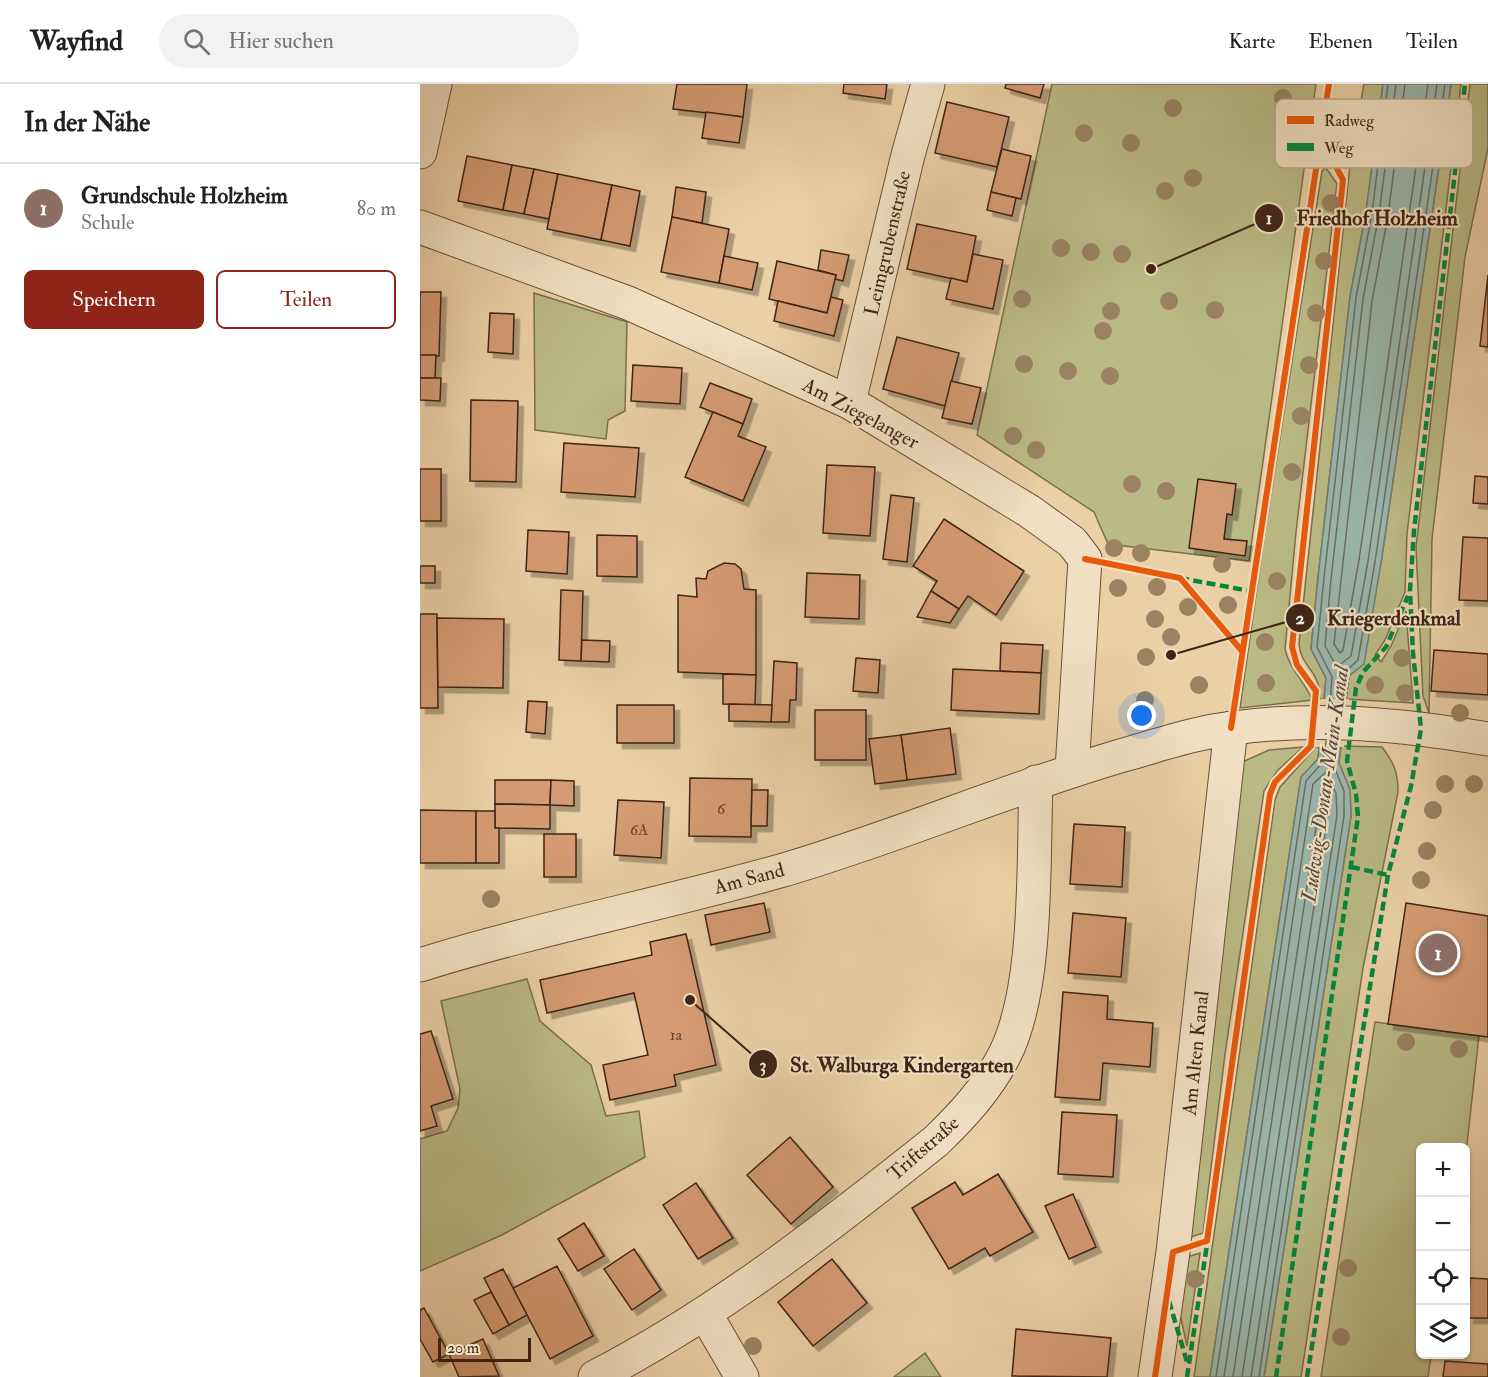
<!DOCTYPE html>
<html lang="de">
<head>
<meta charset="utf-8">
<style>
  body { margin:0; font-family:"IM FELL Double Pica",serif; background:#f2f2f2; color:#202124 }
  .controls { position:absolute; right:18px; bottom:18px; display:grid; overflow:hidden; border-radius:9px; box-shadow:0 2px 4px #0004 }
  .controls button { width:54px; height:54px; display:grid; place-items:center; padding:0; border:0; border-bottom:2px solid #e0e0e0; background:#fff; color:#202124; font:30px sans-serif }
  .scale { position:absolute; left:18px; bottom:15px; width:93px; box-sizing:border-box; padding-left:6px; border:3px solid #3f2416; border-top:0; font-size:16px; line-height:21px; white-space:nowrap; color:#3f2416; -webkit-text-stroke:4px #f2e0c4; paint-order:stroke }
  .you { position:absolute; left:722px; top:632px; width:21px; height:21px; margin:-15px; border:4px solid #fff; border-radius:50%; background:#1a73e8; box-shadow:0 0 0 9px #1a73e833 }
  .badge { display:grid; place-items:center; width:39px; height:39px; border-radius:50%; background:#8f2418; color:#fff; font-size:20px; font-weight:700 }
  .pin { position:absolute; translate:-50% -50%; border:3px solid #fff; box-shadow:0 2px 6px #0006 }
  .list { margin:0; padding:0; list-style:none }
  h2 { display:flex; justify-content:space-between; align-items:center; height:78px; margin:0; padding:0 24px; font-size:26px }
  h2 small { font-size:20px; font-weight:400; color:#757577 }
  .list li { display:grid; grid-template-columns:39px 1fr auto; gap:18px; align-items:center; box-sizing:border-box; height:90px; padding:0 24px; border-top:2px solid #e0e0e0 }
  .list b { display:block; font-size:22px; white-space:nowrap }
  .list p { margin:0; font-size:20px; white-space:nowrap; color:#757577 }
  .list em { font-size:20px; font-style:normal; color:#757577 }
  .actions { display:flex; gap:12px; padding:18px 24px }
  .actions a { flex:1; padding:14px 0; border:2px solid #8f2418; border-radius:9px; text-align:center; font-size:21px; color:#8f2418 }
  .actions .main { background:#8f2418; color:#fff }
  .icon { flex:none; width:33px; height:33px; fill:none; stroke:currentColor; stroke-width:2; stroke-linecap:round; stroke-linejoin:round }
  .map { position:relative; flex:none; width:1068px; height:1293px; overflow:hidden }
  header { display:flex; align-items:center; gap:36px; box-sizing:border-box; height:84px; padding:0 30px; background:#fff; border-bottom:2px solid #e0e0e0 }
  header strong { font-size:28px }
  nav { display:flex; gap:33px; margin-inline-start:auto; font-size:21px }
  .search { width:420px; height:54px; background:#f2f2f2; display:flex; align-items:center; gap:15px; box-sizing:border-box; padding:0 21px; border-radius:33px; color:#757577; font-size:22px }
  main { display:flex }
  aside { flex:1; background:#fff }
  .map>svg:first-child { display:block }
  .green { fill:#baba84; stroke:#7c6f4d; stroke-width:1.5 }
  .water { fill:#99b6ad; stroke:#757c71; stroke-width:1.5 }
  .pier { fill:#ebd0a5 }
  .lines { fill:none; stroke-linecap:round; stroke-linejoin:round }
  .shore { stroke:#6c6d62; stroke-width:1.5 }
  .building { fill:#d59b73; stroke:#3f2416; stroke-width:1.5; filter:url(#shadow) }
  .street-casing { stroke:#6a4f3a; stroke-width:35 }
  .street { stroke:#f2e0c4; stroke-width:33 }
  .quiet { stroke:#00873e; stroke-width:4.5; stroke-dasharray:9 4.5; stroke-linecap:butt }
  .cycleway-casing { stroke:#f2e0c4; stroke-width:10 }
  .cycleway { stroke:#e8590c; stroke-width:6 }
  .tree { fill:#9a8262 }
  .labels { text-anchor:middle; stroke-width:4.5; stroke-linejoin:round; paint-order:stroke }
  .number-label { font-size:16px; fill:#64422d }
  .street-label { font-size:20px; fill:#3f2416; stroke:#f2e0c4 }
  .water-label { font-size:21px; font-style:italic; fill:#56483c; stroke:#f2e0c4 }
  .key { fill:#f2e0c4; stroke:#bca890; stroke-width:1.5 }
  .key-label { font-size:16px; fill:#3f2416 }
  .leader { fill:none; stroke:#3f2416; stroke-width:2 }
  .callout-dot { fill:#3f2416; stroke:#f2e0c4; stroke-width:2 }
  .mark-label { font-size:18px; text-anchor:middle; font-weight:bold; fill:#fff }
  .callout-label { font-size:21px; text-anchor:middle; font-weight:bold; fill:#3f2416; stroke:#f2e0c4; stroke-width:4.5; stroke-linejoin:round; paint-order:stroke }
</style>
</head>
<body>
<header>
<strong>Wayfind</strong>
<div class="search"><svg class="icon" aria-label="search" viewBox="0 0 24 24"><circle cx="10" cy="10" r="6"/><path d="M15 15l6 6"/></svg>Hier suchen</div>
<nav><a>Karte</a><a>Ebenen</a><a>Teilen</a></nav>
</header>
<main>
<aside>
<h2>In der Nähe<small></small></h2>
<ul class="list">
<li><span class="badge" style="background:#8d6e63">1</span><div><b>Grundschule Holzheim</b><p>Schule</p></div><em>80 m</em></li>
</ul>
<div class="actions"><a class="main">Speichern</a><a>Teilen</a></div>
</aside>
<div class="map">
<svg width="1068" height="1293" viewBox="0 0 1068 1293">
  <defs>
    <filter id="shadow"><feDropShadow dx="5.5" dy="5.5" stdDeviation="0" flood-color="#0004"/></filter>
  </defs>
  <rect width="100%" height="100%" fill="#ebd0a5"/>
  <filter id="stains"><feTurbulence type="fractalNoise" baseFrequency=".00333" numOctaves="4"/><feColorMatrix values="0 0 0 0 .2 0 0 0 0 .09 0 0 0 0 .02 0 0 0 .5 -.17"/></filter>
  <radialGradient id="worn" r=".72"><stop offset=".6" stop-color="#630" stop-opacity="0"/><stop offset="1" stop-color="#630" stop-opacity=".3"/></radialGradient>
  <g class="green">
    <polygon points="632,0 896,0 829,477 688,460 674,428 557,351"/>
    <path d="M944 0H963L946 128 930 213 898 494 891 565 906 594 904 615H900C900 585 881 584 879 560L931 72Z"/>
    <polygon points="1031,0 1041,0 987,450 985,508 965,556 955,571 961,578 971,562 986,527 993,619 926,615 929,592 961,479"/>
    <polygon points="1050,0 1068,0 1068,64 1045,173 1012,455 1009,629 1003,612 996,463"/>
    <path d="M906 84 917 100 876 448 865 565C869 585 885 597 892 616L820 624 843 462 902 87Z"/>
    <polygon points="114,209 207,238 205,327 188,336 186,355 115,346"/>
    <path d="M921 662 962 663C974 679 978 688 978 708L943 884 881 1293H844L931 732 930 706 919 679Z"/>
    <polygon points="883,663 857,687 844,707 805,970 783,1149 762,1156 818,680 849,666"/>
    <polygon points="896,663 899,663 898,675 881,693 790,1293 774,1293 855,716 860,703"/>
    <polygon points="107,895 120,937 171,981 186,1032 219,1027 225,1073 82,1151 0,1187 0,1055 27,1047 38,1024 40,1005 21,917"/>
    <polygon points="955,938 1059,952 1046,1069 1046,1064 1000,1064 1000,1270 1011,1271 1008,1293 901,1293"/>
    <polygon points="780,1169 767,1262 755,1207 760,1175"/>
    <polygon points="505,1269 521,1293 474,1293"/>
  </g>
  <polygon class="water" points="963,0 1031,0 961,479 944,580 929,592 919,679 930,706 931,732 844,1293 790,1293 881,693 898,675 906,594 891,565 898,494 930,213 946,128"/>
  <polygon class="pier" points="901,615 929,615 924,663 896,663"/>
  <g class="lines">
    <g class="shore">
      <polyline points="976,0 959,130 943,215 911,495 905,562 917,583 931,572 948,477 1017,0"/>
      <polyline points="985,0 968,132 952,217 914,560 920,569 923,566 939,476 1008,0"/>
      <polyline points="910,621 912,593 897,563 904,494 936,214 952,129 968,0"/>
      <polyline points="919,621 923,590 938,576 955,478 1025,0"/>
      <polyline points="796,1293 886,697 903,678 906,657"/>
      <polyline points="804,1293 893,700 906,688 916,709 917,731 831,1293"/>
      <polyline points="813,1293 901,710 904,707 907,711 908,731 822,1293"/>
      <polyline points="839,1293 924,732 924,707 913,680 915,657"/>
    </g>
  </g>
  <g class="building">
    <polygon points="257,0 327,0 323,33 253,25"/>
    <polygon points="424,0 467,0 465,15 423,9"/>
    <polygon points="586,0 624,0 620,14 585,4"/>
    <polygon points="527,18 589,33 577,83 515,69"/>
    <polygon points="286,28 323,33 319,59 282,54"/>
    <polygon points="582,65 611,72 601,115 571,108"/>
    <polygon points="47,72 92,81 83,126 38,117"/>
    <polygon points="92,81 114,85 104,130 83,126"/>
    <polygon points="114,85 138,90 129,135 104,130"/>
    <polygon points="138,90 192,101 181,156 127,145"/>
    <polygon points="192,101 220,107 210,162 181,156"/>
    <polygon points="256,103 286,108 282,139 252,133"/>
    <polygon points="571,108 596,114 592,132 567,126"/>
    <polygon points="252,133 309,145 299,199 241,188"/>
    <polygon points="497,140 556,152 547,198 487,185"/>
    <polygon points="401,166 429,171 423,197 415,195 416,191 398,186"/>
    <polygon points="553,170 583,176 573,225 526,215 531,194 547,198"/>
    <polygon points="304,172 338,179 332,206 299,199"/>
    <polygon points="357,177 416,191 407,229 349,215"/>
    <polygon points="1068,191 1068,263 1060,262"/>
    <polygon points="0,208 21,208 19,272 0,271"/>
    <polygon points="411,213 423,216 414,252 354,237 358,217 407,229"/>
    <polygon points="70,229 94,230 93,270 68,268"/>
    <polygon points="477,253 539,269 525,322 463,305"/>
    <polygon points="0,271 16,271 15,294 0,294"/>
    <polygon points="213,281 262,284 260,320 211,317"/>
    <polygon points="0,294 21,294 20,317 0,316"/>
    <polygon points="531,297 561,304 552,340 522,334"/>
    <polygon points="290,299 332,315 323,340 280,323"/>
    <polygon points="51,316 98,317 96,398 50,397"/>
    <polygon points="293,328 323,340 318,352 346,363 323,417 265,393"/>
    <polygon points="144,359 219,364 215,413 141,408"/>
    <polygon points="407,381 455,383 450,452 403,449"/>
    <rect x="0" y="385" width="21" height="52"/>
    <polygon points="1055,392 1068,393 1068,420 1053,419"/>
    <polygon points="778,395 816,400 812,431 807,430 804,455 827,457 825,472 769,464"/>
    <polygon points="471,411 494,414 487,478 463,475"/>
    <polygon points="524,435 604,487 576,531 548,512 539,525 511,507 517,497 493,482"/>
    <polygon points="108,446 149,448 147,490 106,487"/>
    <polygon points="177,451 217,452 217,493 177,492"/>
    <polygon points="1043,453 1068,454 1068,517 1039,516"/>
    <polygon points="304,479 315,480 321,485 324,505 336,506 336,591 258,588 258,511 277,513 276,494 286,495 288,487"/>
    <rect x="0" y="482" width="15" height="17"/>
    <polygon points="387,489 440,491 439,535 385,533"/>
    <polygon points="141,506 163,507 161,577 139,576"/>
    <polygon points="511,507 539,525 530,539 497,533"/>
    <polygon points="0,530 17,530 18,624 0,624"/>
    <polygon points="17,534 84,535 83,604 18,603"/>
    <polygon points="162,556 190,557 189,578 161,577"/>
    <polygon points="581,559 623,561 621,589 580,587"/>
    <polygon points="1014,566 1068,570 1068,611 1011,607"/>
    <polygon points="436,574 460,576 458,609 433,607"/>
    <polygon points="354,577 377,579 376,616 370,616 369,638 351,638"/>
    <polygon points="533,585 621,589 619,630 531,626"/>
    <polygon points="303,590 336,591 335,621 303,620"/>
    <polygon points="108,617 127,618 125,650 106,648"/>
    <polygon points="309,620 352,621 351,638 309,637"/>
    <rect x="197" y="621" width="57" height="38"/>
    <rect x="395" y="626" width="51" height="50"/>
    <polygon points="530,644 536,690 487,696 481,651"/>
    <polygon points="481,651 487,696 455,700 449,655"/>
    <polygon points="270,694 332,695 331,753 269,752"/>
    <polygon points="75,696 131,696 130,721 75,720"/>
    <polygon points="131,696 154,697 154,722 130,721"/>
    <polygon points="332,706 348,706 347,742 331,742"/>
    <polygon points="198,716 244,718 241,774 194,771"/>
    <polygon points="75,720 130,721 130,745 75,744"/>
    <polygon points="0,726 56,727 56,779 0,779"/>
    <polygon points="56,727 75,727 75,744 79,744 79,779 56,779"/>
    <polygon points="654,740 705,743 702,803 650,800"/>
    <rect x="124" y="750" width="32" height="43"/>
    <polygon points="344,819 350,848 291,861 285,831"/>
    <polygon points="986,819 1068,832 1068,953 968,940"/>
    <polygon points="653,829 706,834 701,893 648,889"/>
    <polygon points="266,850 296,981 254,991 256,1002 190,1016 183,981 228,971 214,909 127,929 120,896 232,871 230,858"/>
    <polygon points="643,908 688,912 687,935 733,939 730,983 683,979 680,1016 635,1013"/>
    <polygon points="11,947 33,1015 11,1022 17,1042 0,1047 0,950"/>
    <polygon points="642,1028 697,1031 693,1093 638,1090"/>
    <polygon points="370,1053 413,1103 371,1140 327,1091"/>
    <polygon points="578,1090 613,1148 570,1172 565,1164 529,1185 492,1124 535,1098 543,1111"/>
    <polygon points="276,1099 313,1154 278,1175 243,1121"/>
    <polygon points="653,1110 676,1163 649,1175 625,1122"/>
    <polygon points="164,1139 184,1172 158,1187 138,1155"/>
    <polygon points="214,1165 241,1206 212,1226 184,1185"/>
    <polygon points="412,1175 447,1219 393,1262 358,1218"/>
    <polygon points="137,1182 173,1252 130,1275 93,1204"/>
    <polygon points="83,1185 107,1231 89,1241 64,1194"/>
    <polygon points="1050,1194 1068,1195 1068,1234 1048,1234"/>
    <polygon points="71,1208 89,1241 73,1250 54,1216"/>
    <polygon points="4,1224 29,1270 13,1278 0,1255 0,1226"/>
    <polygon points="596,1245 691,1254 687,1293 592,1292"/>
    <polygon points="63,1255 79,1292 39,1293 29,1270"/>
    <polygon points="1025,1277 1068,1280 1068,1293 1023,1293"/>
  </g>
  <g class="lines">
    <defs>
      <g id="street">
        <polyline points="0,68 15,0"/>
        <polyline points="0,143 208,219 429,318 609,427 652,458 665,475 652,686"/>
        <polyline points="429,318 488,71 508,0"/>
        <path d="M0 881C118 844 241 821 360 787 477 753 589 704 707 670 742 660 778 648 814 644 899 632 984 641 1068 655"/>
        <polyline points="286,1231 322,1293"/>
        <path d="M175 1293C299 1229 407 1144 516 1057 542 1032 567 1005 584 972 619 905 613 775 616 698"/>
        <polyline points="735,1293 753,1168 811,644"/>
      </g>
    </defs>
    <use href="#street" class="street-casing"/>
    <use href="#street" class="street"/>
    <g class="quiet">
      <polyline points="760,494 830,507"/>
      <polyline points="931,783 968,791"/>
      <polyline points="749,1217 767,1278"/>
      <polyline points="767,1293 788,1154"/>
      <polyline points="856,1293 938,733 936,710 927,677 936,604 943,588 966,563 988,512"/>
      <polyline points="887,1293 968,791 991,702 1001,645 993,569 990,506 994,447 1045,0"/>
    </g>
    <defs>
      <g id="cycleway">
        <polyline points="665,475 760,494 822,567"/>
        <polyline points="811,644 909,0"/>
        <polyline points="735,1293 753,1168 787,1157 850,710 855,698 891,662 896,607 877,581 872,563 923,96 901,54"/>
      </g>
    </defs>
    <use href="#cycleway" class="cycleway-casing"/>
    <use href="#cycleway" class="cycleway"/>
  </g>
  <g class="tree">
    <circle cx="863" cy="14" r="9"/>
    <circle cx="753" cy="24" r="9"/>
    <circle cx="664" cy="49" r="9"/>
    <circle cx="711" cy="59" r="9"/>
    <circle cx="773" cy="94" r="9"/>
    <circle cx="745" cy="107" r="9"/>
    <circle cx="911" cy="119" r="9"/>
    <circle cx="641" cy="164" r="9"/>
    <circle cx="671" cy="168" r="9"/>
    <circle cx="702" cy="170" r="9"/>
    <circle cx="904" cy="177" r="9"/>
    <circle cx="602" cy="215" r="9"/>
    <circle cx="749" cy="217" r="9"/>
    <circle cx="795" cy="226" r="9"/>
    <circle cx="691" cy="227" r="9"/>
    <circle cx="896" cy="229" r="9"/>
    <circle cx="683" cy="247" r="9"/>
    <circle cx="604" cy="280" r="9"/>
    <circle cx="889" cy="281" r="9"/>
    <circle cx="648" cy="287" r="9"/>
    <circle cx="690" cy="292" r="9"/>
    <circle cx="881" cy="332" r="9"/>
    <circle cx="593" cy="352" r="9"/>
    <circle cx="616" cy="366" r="9"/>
    <circle cx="872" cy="388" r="9"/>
    <circle cx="712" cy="400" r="9"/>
    <circle cx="746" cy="407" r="9"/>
    <circle cx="694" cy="464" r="9"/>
    <circle cx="721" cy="469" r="9"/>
    <circle cx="802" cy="480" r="9"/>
    <circle cx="857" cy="497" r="9"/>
    <circle cx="737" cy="503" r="9"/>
    <circle cx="698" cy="504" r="9"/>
    <circle cx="808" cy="521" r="9"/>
    <circle cx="768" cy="523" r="9"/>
    <circle cx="735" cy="535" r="9"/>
    <circle cx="751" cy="553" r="9"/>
    <circle cx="845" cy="558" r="9"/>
    <circle cx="726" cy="573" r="9"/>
    <circle cx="982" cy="574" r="9"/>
    <circle cx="846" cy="599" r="9"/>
    <circle cx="779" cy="601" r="9"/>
    <circle cx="955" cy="601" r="9"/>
    <circle cx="985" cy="609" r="9"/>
    <circle cx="725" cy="616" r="9"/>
    <circle cx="1040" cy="629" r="9"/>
    <circle cx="1025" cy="700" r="9"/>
    <circle cx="1054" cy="700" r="9"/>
    <circle cx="1013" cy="726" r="9"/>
    <circle cx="1007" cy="767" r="9"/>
    <circle cx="1001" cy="796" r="9"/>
    <circle cx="71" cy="815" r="9"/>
    <circle cx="986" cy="958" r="9"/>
    <circle cx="1039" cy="965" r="9"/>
    <circle cx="928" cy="1184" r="9"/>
    <circle cx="775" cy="1195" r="9"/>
    <circle cx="921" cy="1253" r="9"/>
    <circle cx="333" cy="1262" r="9"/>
  </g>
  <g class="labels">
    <g class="number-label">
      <text x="301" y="730">6</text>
      <text x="219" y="751">6A</text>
      <text x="256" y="956">1a</text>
    </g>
    <g class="street-label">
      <text transform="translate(467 159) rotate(-77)" y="7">Leimgrubenstraße</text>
      <text transform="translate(441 329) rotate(28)" y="7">Am Ziegelanger</text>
      <text transform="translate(329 794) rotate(-15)" y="7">Am Sand</text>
      <text transform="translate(775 969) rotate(-84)" y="7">Am Alten Kanal</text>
      <text transform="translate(503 1064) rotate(-41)" y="7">Triftstraße</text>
    </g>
    <g class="water-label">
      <text transform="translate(905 700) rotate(-82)" y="7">Ludwig-Donau-Main-Kanal</text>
    </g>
  </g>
  <rect x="855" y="15" width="198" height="69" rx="9" class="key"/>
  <rect x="867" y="32" width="27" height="8" fill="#e8590c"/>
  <rect x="867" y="59" width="27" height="8" fill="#00873e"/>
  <g class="key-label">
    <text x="904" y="42">Radweg</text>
    <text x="904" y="69">Weg</text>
  </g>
  <path class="leader" d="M731 185L849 134M751 571L880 534M270 916L343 980"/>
  <g class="callout-dot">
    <circle cx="731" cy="185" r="6"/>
    <circle cx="751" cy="571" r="6"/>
    <circle cx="270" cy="916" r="6"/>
    <circle cx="849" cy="134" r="15"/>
    <circle cx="880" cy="534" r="15"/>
    <circle cx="343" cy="980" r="15"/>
  </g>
  <g class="mark-label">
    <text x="849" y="140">1</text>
    <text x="880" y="540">2</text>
    <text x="343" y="987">3</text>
  </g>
  <g class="callout-label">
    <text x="957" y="141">Friedhof Holzheim</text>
    <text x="974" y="541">Kriegerdenkmal</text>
    <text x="482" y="988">St. Walburga Kindergarten</text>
  </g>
  <rect width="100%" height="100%" filter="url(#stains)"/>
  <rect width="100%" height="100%" fill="url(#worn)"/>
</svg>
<div class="controls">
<button>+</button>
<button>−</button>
<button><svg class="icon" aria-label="locate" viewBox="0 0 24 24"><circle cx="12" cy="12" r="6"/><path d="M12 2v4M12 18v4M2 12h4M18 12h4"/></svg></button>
<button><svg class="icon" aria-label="layers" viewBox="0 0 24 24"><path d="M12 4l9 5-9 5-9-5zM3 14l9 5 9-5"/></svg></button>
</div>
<div class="scale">20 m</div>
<div class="you"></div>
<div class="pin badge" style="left:1018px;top:869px;background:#8d6e63">1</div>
</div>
</main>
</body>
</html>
